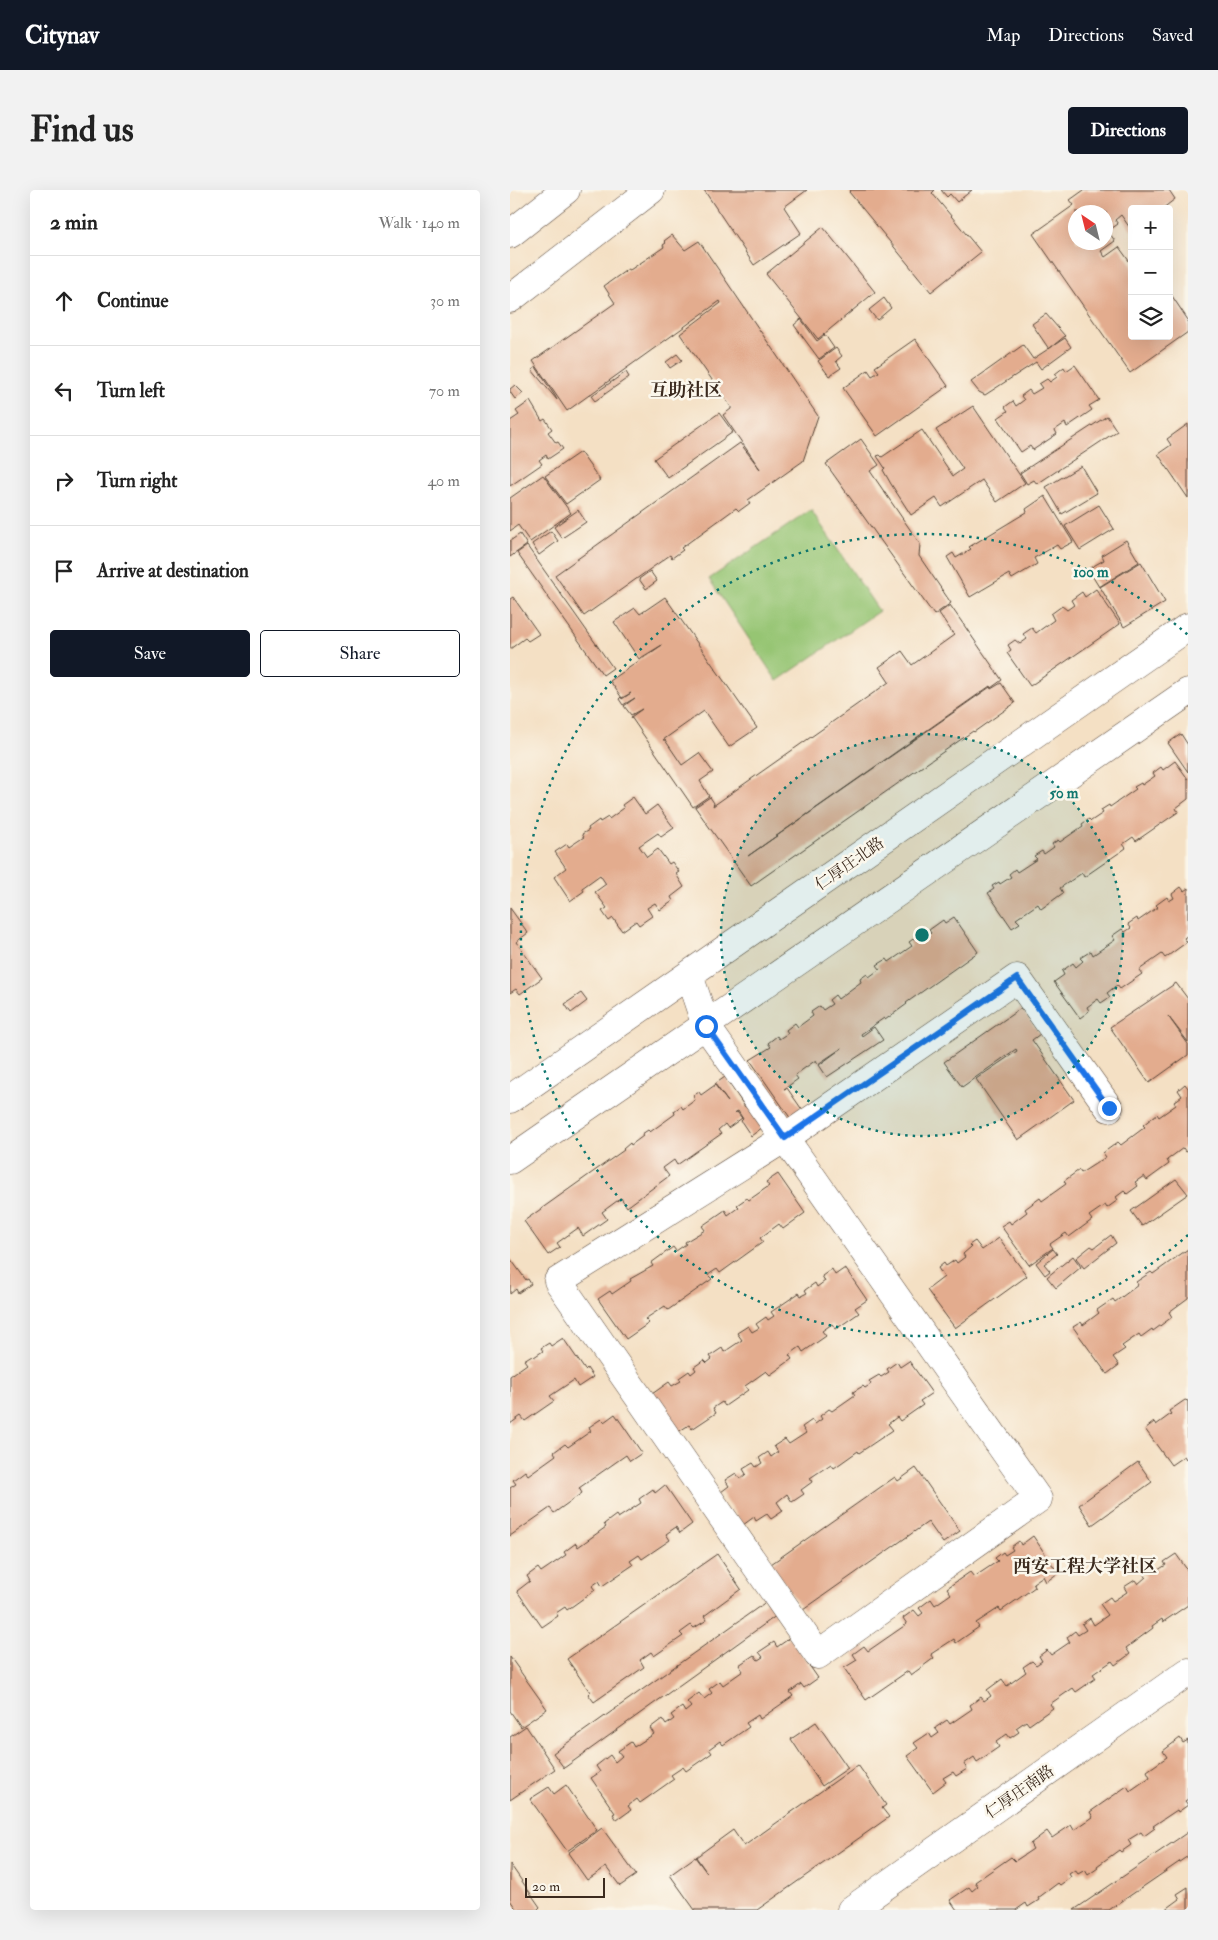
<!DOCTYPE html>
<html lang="en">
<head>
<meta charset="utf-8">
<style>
  body { margin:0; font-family:"IM FELL Double Pica","Noto Serif SC",serif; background:#f2f2f2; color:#222 }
  .controls { position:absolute; right:15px; top:15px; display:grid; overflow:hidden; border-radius:5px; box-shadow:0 5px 20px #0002 }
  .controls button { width:45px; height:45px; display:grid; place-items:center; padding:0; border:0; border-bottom:1px solid #e0e0e0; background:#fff; color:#222; font:25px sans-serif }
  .compass { position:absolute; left:558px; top:15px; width:45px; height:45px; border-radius:50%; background:#fff; box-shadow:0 5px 20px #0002; rotate:325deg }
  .scale { position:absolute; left:15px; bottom:12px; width:80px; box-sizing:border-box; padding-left:5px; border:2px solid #3b2a1e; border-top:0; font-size:14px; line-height:18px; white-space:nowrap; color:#3b2a1e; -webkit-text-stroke:4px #fbf7ec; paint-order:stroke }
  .stop { position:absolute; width:15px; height:15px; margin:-11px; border:4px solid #1a73e8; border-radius:50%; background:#fff }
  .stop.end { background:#1a73e8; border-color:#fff; box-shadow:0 1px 5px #0008 }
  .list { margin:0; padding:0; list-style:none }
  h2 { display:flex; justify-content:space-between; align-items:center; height:65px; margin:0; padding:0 20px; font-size:21px }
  h2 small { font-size:16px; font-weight:400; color:#767676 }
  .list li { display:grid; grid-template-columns:32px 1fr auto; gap:15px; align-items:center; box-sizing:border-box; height:90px; padding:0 20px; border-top:1px solid #e0e0e0 }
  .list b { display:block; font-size:19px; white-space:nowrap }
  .list em { font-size:16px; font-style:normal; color:#767676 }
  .actions { display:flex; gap:10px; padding:15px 20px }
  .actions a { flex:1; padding:11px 0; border:1px solid #111827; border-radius:5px; text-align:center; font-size:18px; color:#111827 }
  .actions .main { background:#111827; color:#fff }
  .icon { flex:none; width:28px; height:28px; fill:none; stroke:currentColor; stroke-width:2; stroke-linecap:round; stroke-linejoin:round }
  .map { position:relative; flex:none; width:678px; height:1720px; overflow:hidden; border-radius:5px }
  header { display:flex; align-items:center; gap:30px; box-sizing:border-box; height:70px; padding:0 25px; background:#111827; color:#fff }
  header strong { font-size:24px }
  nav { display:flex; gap:28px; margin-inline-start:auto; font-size:18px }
  .intro { display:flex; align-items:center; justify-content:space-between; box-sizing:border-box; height:120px; padding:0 30px }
  h1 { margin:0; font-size:35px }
  .button { padding:12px 22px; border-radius:5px; background:#111827; color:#fff; font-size:18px; font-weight:700 }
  main { display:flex; gap:30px; padding:0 30px }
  aside { flex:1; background:#fff; border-radius:5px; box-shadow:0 5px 20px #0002 }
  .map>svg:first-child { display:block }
  .green { fill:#96c573; stroke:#687848 }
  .building { fill:#e3ac8e; fill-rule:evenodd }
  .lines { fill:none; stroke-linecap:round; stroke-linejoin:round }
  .street-casing { stroke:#574537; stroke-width:29 }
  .secondary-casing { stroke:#574537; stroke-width:29 }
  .street { stroke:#fff; stroke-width:28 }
  .secondary { stroke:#fff; stroke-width:28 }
  .route { stroke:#1a73e8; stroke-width:6 }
  .ring { fill:none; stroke:#0f766e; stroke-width:2.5; stroke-dasharray:2.5 5 }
  .labels { text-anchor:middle; stroke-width:5; stroke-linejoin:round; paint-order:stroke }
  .street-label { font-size:16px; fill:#3b2a1e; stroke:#fbf7ec }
  .neighbourhood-label { font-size:18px; font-weight:bold; fill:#3b2a1e; stroke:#fbf7ec }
  .centre { fill:#0f766e; stroke:#fbf7ec; stroke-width:2.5 }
  .ring-label { font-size:15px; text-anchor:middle; font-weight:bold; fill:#0f766e; stroke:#fbf7ec; stroke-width:5; stroke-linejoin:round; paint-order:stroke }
</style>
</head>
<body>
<header>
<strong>Citynav</strong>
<nav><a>Map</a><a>Directions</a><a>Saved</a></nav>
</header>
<div class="intro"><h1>Find us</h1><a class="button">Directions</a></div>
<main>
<aside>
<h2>2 min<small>Walk · 140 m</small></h2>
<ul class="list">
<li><svg class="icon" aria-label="ahead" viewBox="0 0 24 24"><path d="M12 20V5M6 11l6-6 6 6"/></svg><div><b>Continue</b></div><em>30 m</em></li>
<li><svg class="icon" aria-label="left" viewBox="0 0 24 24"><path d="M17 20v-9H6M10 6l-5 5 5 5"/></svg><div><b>Turn left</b></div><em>70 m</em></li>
<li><svg class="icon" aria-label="right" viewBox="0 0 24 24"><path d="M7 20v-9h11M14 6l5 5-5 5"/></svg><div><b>Turn right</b></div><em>40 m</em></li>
<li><svg class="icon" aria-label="arrive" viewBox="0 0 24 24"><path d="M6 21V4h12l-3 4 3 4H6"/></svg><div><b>Arrive at destination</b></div></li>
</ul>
<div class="actions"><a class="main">Save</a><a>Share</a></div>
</aside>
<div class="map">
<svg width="678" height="1720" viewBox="0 0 678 1720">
  <rect width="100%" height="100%" fill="#fbf7ec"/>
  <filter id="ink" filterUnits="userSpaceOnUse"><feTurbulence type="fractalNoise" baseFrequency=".02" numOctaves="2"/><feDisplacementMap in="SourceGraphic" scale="10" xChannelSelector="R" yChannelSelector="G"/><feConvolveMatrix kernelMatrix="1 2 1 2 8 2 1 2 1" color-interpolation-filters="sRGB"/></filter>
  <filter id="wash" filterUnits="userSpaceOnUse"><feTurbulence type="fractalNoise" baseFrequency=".0096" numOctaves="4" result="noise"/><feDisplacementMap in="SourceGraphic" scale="20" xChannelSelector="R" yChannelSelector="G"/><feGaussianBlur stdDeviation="1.12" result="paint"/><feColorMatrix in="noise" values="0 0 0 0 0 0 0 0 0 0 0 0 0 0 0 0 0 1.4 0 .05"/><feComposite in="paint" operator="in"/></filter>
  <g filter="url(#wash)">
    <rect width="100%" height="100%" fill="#f4e0c4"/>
    <polygon class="green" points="301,320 369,421 267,491 199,389"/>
    <g id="blocks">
      <g class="building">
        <polygon points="194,0 297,0 274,17 291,43 244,75"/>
        <polygon points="341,0 425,0 422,3 471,62 421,102 339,2"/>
        <polygon points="431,0 462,0 447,12 440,4 437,7"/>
        <path d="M574 0H659L665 9 652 19H622V41L611 25 605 30 608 34 598 41 605 51 591 61 595 67 609 57 622 75V146H659V108L662 106 678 130V142L620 183 523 44 564 15 560 10ZM566 22H596V52H566Z"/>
        <polygon points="313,37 365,102 308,149 256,84"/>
        <polygon points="162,45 175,60 189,51 308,226 293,271 238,310 240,313 229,321 226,318 171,358 173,360 162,368 160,365 74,426 45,385 230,253 250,279 213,225 221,219 221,217 170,144 211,113 210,111 57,221 23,171 105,113 94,96 118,79 120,80 154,57 153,55 156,53 154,51"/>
        <polygon points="374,108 381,118 367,130 359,120"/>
        <polygon points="536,124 555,146 539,159 522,134"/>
        <polygon points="291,129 307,151 315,145 324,158 309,169 284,135"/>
        <polygon points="555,148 561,157 531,179 526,172 475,205 469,202 461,192 513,155 523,169"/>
        <polygon points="405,149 438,196 367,246 333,198 358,180 362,186 369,182 365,177"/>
        <polygon points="326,158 332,166 326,171 331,178 319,186 308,171"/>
        <polygon points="167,164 172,170 160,178 156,172"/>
        <polygon points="565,175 589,210 579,216 582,220 557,237 555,233 545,240 547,244 523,260 520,256 511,262 488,228 498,221 495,217 503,211 506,216 514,210 511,206 519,200 522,204 532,198 529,194 537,189 540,192 547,187 545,184 554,177 556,181"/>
        <polygon points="26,177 45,206 47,210 22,180"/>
        <polygon points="116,182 119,187 85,211 81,206"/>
        <polygon points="5,195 13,203 5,209 0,202 0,199"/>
        <polygon points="20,211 32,231 35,229 42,239 38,242 46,253 48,252 53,259 38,269 36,265 29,270 32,274 0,296 0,231 9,225 6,221"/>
        <polygon points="463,216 515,293 487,312 472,290 432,317 426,308 401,325 381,294 373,280 375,278 367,266 370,265 372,267 412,240 443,286 453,279 426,240"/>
        <polygon points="209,223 223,242 158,288 144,269"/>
        <polygon points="597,226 607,241 527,294 524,290 517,294 510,283"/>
        <polygon points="678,234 678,308 648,264 661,255 657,249"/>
        <polygon points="351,249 369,275 360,281 410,354 409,366 441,413 424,425 316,274"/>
        <polygon points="70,262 90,290 56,314 35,286"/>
        <polygon points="571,276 587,303 552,324 536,297"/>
        <polygon points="33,285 61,323 20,352 8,335 0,341 0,308"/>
        <polygon points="535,306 563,352 550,359 547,355 524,368 527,374 502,389 499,384 460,407 437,367 443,363 446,368 461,359 459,357 517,322 516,319"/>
        <polygon points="589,315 604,339 570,360 555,336"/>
        <polygon points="68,320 76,332 52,348 44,337"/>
        <polygon points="41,341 48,351 29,365 22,354"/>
        <polygon points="10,344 17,355 0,367 0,351"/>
        <polygon points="616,350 629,372 589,397 578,379 594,370 592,365"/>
        <polygon points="17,356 103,478 93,485 7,363"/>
        <polygon points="631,372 655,412 614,437 590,397"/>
        <polygon points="140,381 147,391 136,399 129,389"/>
        <polygon points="586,399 610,434 520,496 497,463 501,460 498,455 505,450 510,454 517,449 513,444 522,438 526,443 544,430 541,424 552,416 557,420 564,415 561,410 572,402 575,407"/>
        <polygon points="3,407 29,444 18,451 15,448 0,459 0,409"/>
        <polygon points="155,407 247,538 219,557 194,521 153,550 155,550 172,575 189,563 203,582 190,591 199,606 183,617 121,527 132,519 121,525 114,516 125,508 113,515 109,509 111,507 112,509 121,503 112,508 100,491 152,455 129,469 104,432 125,418 130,424"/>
        <polygon points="440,415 492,490 481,498 480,496 238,666 480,497 481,499 491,493 505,513 464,542 463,541 241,696 185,617 200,607 204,613 203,616 379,492 369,477 392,461 402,475 444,445 429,423"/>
        <polygon points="671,544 678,555 678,582 658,553"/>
        <polygon points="665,571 678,589 678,609 666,618 668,622 626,651 623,647 613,654 616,658 574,687 572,683 550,698 553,703 531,719 528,714 506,729 510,733 502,738 478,703 484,699 482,696 489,692 490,694 501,687 499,684 505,679 507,682 527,669 524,666 532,661 534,664 544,657 542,654 548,650 550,652 573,636 572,634 579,629 581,631 593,623 591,620 599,615 600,617 626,599 624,597 631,593 632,595 645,586 643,583 651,577 653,580"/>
        <polygon points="123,607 135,624 147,615 164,638 151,647 148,643 129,656 137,667 148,659 159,674 162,672 169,682 166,684 174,697 161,707 163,711 150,720 145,713 137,718 142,726 129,735 126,731 112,741 103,728 99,731 92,721 97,718 85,702 96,694 90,685 72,698 74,701 60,711 44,687 56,678 45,662 57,654 59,657 74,647 72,644 79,640 78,638 89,630 90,632 98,627 99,629 114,618 112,615"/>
        <polygon points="671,697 674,701 678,698 678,745 674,748 677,752 655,768 652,764 629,780 632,784 610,799 607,795 597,803 600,807 591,813 588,809 577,817 579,821 570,828 544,792 554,785 552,781 563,773 566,777 573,771 570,768 581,761 583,765 605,750 602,746 612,739 615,742 621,738 618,734 627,728 628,731 648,717 646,715 657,707 659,711 664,708 662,704"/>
        <polygon points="0,718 18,743 6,752 32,788 10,804 6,799 0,803"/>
        <polygon points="444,727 468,762 396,813 397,814 375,830 374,828 351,844 352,846 364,837 373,850 317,887 309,875 332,858 308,874 306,870 285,885 288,889 274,899 277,898 293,921 281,929 240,870 261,857 258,853 267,846 269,849 278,843 276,840 285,833 288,837 303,826 301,822 310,816 313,820 322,814 319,810 325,805 328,809 351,792 350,789 357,784 359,787 370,779 367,775 377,769 379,772 402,756 399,752 410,744 413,749 421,743 419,740 433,730 435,733"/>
        <polygon points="666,793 678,809 678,852 658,826 678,854 678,865 639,893 600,837"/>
        <polygon points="71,803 77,811 61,823 55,814"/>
        <polygon points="511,818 530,844 522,850 564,910 508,950 466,889 507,861 506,859 452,897 434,872"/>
        <polygon points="215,887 235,917 239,915 253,937 241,946 231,931 233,929 228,921 224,923 227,922 232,928 218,938 215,934 208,940 211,944 167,975 164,970 153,978 159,986 117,1017 111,1008 92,1022 97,1029 73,1046 68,1038 47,1053 50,1057 38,1065 14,1031 114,960 113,959 120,953 121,955 133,946 132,944 138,940 140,942 165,924 164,921 171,916 173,919 185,910 183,906 189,902 191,905 205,895 218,912 205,894"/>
        <polygon points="675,894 678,898 678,961 676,962 673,958 657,970 659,974 637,990 634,986 625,992 628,996 617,1004 614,1001 606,1007 608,1010 597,1018 595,1015 579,1026 582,1030 559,1047 556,1043 540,1054 543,1058 519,1075 491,1036 499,1031 501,1034 517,1022 515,1019 530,1008 532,1011 556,994 554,991 569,980 571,983 596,967 593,963 608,952 611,955 635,937 633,935 647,924 649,927 666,915 664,912 672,906 668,900"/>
        <polygon points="268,984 295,1023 273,1039 269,1034 250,1048 253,1052 210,1083 207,1079 198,1085 202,1089 158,1120 155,1116 135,1129 139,1133 116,1149 88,1109 100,1101 102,1104 121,1091 120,1089 143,1076 141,1073 163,1057 166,1061 176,1054 175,1052 195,1040 192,1036 215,1020 218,1025 229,1017 227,1015 237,1008 239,1010 259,996 256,992"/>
        <polygon points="666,989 678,1004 632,1036 621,1021"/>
        <polygon points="601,1045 606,1053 574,1078 566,1068 581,1056 584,1058"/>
        <polygon points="489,1048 517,1086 445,1138 417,1100 434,1087 428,1078 434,1073 436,1076 445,1070 447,1073 455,1067 453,1064 461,1057 459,1055 465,1051 472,1060"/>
        <polygon points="543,1059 547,1064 534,1074 540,1081 535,1085 526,1073"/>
        <polygon points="678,1059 678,1108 659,1122 662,1127 643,1141 642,1139 631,1147 629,1144 612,1156 615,1159 603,1167 609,1175 597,1184 563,1137 571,1132 573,1135 589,1123 587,1120 603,1109 605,1112 628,1095 626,1092 641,1082 643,1084"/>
        <polygon points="563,1066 571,1077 546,1098 537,1087"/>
        <polygon points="0,1068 16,1090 18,1089 21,1094 8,1103 6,1099 0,1104"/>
        <polygon points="335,1078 357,1110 345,1118 349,1123 326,1139 322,1134 312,1141 316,1146 293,1162 290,1157 279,1165 282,1169 260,1185 256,1181 235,1196 238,1200 215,1216 212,1212 203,1218 206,1223 182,1239 179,1235 168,1242 142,1204 159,1192 162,1196 171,1191 169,1188 179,1181 181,1184 186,1180 184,1177 194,1170 197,1173 202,1169 200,1166 212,1158 214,1162 232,1150 227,1143 238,1136 242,1142 249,1138 246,1134 256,1127 258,1130 264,1126 261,1122 289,1103 291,1106 297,1103 295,1100 305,1093 307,1097 315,1091 312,1086 322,1079 325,1085"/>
        <polygon points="53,1148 75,1180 77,1178 83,1187 68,1197 64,1190 40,1206 44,1211 15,1231 11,1226 0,1234 0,1186 17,1174 14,1170 22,1165 24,1167 33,1161 31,1158 39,1153 41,1156"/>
        <polygon points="399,1171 422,1203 410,1211 413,1215 390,1231 387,1227 378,1234 383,1240 349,1263 348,1261 324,1278 321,1274 300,1288 302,1292 291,1300 294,1304 282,1312 277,1304 267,1312 273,1321 261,1329 257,1324 246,1331 244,1327 233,1335 211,1302 219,1296 215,1290 226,1283 230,1289 236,1284 233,1279 243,1273 246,1277 252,1273 249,1268 258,1262 261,1267 268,1262 264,1256 275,1249 279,1254 296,1243 292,1237 302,1230 305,1234 312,1229 310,1226 319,1219 322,1221 345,1205 343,1202 353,1196 355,1198 361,1194 359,1191 369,1185 371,1187 379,1182 377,1179 387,1172 390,1177"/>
        <polygon points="675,1210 678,1211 678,1267 676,1269 674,1266 661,1275 635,1239 644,1232 646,1235 661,1224 659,1221"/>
        <polygon points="105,1224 132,1263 120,1271 116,1265 69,1298 72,1303 44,1323 40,1318 0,1346 0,1298 6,1294 3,1290 15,1281 18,1285 46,1265 44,1262 55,1254 58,1257 81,1241 79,1237 91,1229 94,1232"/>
        <polygon points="628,1272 642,1292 582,1335 569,1315"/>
        <polygon points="406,1278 450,1341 433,1353 418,1332 293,1420 261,1374 385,1287 388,1291"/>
        <polygon points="155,1295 182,1334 170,1343 166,1337 156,1344 160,1350 132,1369 129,1365 120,1371 123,1375 92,1396 89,1391 82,1396 85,1400 57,1420 55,1417 46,1423 48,1426 32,1437 7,1401 20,1391 17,1386 28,1378 31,1382 56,1365 54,1362 66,1353 68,1357 96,1337 94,1334 106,1325 108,1328 131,1313 129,1309 143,1299 145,1303"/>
        <polygon points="523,1346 548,1383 536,1392 533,1386 523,1393 525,1397 491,1421 489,1418 466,1433 469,1437 446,1453 444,1449 421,1464 424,1468 401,1485 398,1481 356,1510 334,1478 347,1470 343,1464 354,1456 358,1461 397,1434 393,1428 404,1420 409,1426 413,1423 409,1418 421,1409 425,1415 441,1404 437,1398 460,1382 464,1387 488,1371 485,1368 493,1362 495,1365 503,1360 501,1357 509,1351 511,1355"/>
        <polygon points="207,1364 231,1399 194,1426 197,1430 184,1438 181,1435 170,1443 173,1446 144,1466 141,1462 130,1470 134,1477 84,1512 78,1504 80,1502 57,1469"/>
        <polygon points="666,1364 678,1381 678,1415 653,1432 652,1429 642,1436 643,1438 616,1458 620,1464 605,1475 602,1471 583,1484 586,1488 566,1502 563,1498 540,1514 543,1518 519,1535 516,1531 506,1538 509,1542 500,1548 497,1544 486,1552 489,1557 467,1572 464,1567 454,1574 457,1579 446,1586 443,1582 433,1588 436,1592 423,1602 397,1566 408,1558 404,1553 419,1543 422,1548 429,1543 425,1538 437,1530 440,1534 462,1519 460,1515 471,1507 474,1511 481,1506 477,1500 492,1489 497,1496 505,1490 516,1482 513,1477 522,1471 526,1475 532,1471 529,1466 537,1460 541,1465 560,1452 557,1447 565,1441 568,1445 576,1440 572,1434 580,1428 584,1435 598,1425 590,1414 600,1407 603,1411 617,1402 614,1397 625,1390 628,1394 636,1387 634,1384 645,1377 648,1380 656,1375 654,1372"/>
        <polygon points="260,1409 270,1423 54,1578 43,1563"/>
        <polygon points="280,1448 308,1488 294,1498 291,1494 280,1502 283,1506 250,1529 248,1525 236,1533 239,1537 213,1555 210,1551 199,1559 202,1563 176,1581 173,1577 161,1585 164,1589 130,1613 127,1609 118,1616 121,1620 107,1630 103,1624 105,1623 81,1588 90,1582 86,1576 100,1565 105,1572 112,1566 108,1561 121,1552 124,1557 144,1544 140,1538 152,1529 156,1535 164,1529 161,1525 172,1517 175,1522 181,1517 177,1512 189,1503 194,1509 202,1503 199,1499 210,1491 213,1495 233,1481 229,1475 244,1465 248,1470 253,1467 249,1462 264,1452 267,1457"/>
        <polygon points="0,1467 37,1519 11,1537 0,1521"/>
        <polygon points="306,1532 338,1578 312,1596 281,1549"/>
        <polygon points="16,1536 45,1579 0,1610 0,1547"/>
        <polygon points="670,1548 673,1553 678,1550 678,1609 675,1611 678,1615 668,1622 667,1620 643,1636 645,1638 634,1646 631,1642 618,1650 621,1655 611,1662 609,1660 587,1676 588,1678 578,1685 575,1680 568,1684 565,1680 559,1684 561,1687 550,1695 548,1693 528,1708 529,1710 518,1717 516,1713 506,1720 447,1720 440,1710 459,1697 462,1701 468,1696 465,1692 501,1667 505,1671 523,1659 520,1654 537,1641 542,1648 561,1635 564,1640 583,1627 580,1622 617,1596 620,1601 640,1587 637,1581 657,1567 653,1561"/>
        <polygon points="348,1575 376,1615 372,1618 379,1627 247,1720 185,1720 160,1685 185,1667 197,1683 186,1667 223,1640 234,1656"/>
        <polygon points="56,1595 87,1640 57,1661 20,1609 39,1597 44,1604"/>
        <polygon points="92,1638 126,1685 110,1696 96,1677 77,1690 58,1663"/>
        <polygon points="678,1642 678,1666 599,1720 564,1720"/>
        <polygon points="0,1674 30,1717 27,1720 7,1720 0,1710"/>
        <polygon points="678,1697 678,1720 655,1720 670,1709 667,1704"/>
      </g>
    </g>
  </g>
  <g filter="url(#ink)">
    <use href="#blocks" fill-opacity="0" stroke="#574537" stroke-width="1"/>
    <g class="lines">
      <defs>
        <polyline id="street" points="179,785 196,836 528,1309 308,1465 48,1091 275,948 507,788 599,918"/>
        <g id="secondary">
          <polyline points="0,44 56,0"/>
          <polyline points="0,109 141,0"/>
          <polyline points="0,909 678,437"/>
          <polyline points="0,970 678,502"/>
          <polyline points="341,1720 678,1482"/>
        </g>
      </defs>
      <use href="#street" class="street-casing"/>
      <use href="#secondary" class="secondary-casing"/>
      <use href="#street" class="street"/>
      <use href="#secondary" class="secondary"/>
    </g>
  </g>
  <g class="lines" filter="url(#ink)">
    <polyline class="route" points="196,836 275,948 507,788 599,918"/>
  </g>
  <circle cx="412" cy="745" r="201" fill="#0f766e" fill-opacity=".12"/>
  <g class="ring">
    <circle cx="412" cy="745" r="201"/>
    <path d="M678 1045A401 401 0 1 1 678 445"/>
  </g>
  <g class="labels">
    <g class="street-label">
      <text transform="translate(339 673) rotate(-35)" y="6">仁厚庄北路</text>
      <text transform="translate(509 1601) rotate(-35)" y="6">仁厚庄南路</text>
    </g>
    <g class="neighbourhood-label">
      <text x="176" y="206">互助社区</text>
      <text x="575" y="1382">西安工程大学社区</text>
    </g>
  </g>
  <circle cx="412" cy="745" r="8" class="centre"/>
  <g class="ring-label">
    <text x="581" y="387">100 m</text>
    <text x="554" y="608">50 m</text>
  </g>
</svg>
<div class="controls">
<button>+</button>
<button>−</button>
<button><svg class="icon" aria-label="layers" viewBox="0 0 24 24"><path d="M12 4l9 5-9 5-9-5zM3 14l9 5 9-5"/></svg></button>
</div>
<svg class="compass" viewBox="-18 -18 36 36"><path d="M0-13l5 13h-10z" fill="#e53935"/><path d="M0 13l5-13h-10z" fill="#767676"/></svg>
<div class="scale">20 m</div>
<div class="stop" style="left:196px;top:836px"></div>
<div class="stop end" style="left:599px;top:918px"></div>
</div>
</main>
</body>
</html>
